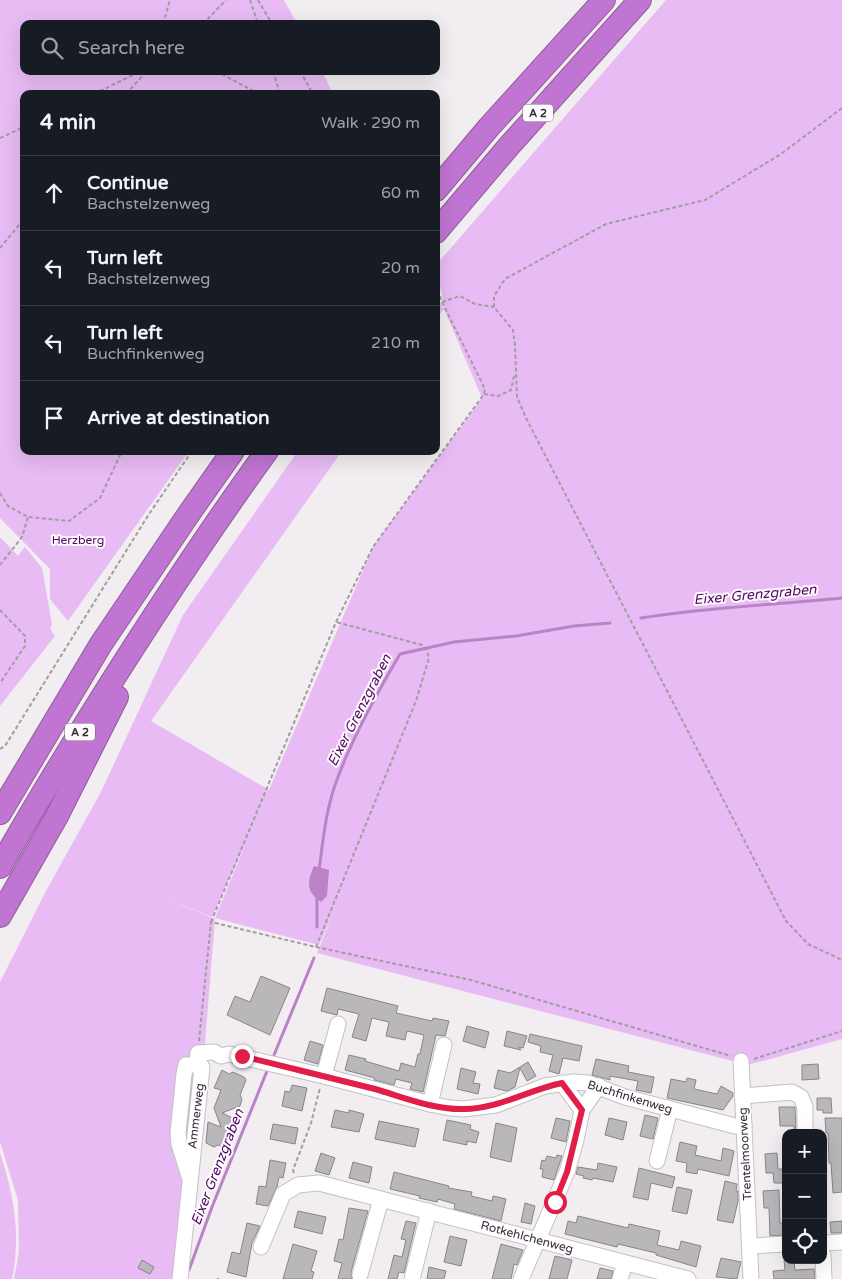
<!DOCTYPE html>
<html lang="en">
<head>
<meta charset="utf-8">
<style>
  body { margin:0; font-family:"Varela Round",sans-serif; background:#242831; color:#f1f3f6 }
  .controls { position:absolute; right:15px; bottom:15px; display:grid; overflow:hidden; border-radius:10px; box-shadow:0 5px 20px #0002 }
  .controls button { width:45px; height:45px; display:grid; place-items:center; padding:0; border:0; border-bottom:1px solid #363941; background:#171b24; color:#f1f3f6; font:25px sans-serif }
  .stop { position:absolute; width:15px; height:15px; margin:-11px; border:4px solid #e11d48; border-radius:50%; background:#fff }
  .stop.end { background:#e11d48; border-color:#fff; box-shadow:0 1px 5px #0008 }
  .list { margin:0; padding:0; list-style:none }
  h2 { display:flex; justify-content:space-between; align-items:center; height:65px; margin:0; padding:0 20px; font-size:21px }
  h2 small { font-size:16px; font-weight:400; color:#9ea1a6 }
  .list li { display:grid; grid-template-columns:32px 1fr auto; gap:15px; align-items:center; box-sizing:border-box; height:75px; padding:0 20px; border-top:1px solid #363941 }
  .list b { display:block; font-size:19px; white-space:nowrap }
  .list p { margin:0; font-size:16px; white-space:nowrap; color:#9ea1a6 }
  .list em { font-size:16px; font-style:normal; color:#9ea1a6 }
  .icon { flex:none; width:28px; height:28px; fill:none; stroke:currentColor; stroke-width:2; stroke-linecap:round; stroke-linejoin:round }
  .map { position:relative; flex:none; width:842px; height:1279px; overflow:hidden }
  .search { position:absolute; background:#171b24; box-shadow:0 5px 20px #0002; left:20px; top:20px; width:420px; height:55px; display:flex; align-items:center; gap:12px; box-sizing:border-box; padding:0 18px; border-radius:10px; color:#9ea1a6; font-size:19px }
  .panel { position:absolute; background:#171b24; box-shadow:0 5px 20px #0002; left:20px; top:90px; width:420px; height:365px; border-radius:10px }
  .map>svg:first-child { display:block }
  .green { fill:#e8bbf4 }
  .water { fill:#b983c6 }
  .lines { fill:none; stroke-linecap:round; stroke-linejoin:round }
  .stream { stroke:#b983c6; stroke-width:3 }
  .building { fill:#bab7bb; stroke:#888589 }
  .minor-casing { stroke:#c4c1c5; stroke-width:17 }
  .highway-casing { stroke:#8e5c99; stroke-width:24 }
  .path { stroke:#a19da1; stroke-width:2; stroke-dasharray:4 2.5; stroke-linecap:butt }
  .minor { stroke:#fff; stroke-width:15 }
  .highway { stroke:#c075d2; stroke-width:22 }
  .route { stroke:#e11d48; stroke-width:6 }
  .labels { text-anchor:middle; stroke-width:4; stroke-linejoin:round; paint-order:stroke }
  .shield { fill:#fefaff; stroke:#6e6b6e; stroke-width:1 }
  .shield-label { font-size:11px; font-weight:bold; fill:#302e30 }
  .park-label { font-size:12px; fill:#510a60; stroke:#fefaff }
  .street-label { font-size:12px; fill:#302e30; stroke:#fefaff }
  .water-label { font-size:14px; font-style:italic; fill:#520b61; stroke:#fefaff }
</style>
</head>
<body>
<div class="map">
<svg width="842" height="1279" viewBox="0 0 842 1279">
  <rect width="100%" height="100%" fill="#f1edf1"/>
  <g class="green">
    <polygon points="0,0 284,0 297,24 24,24 24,71 322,71 333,94 24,94 24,451 189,451 68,621 50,599 50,569 0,518"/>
    <polygon points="666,0 842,0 842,1039 748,1065 317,953 334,912 319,945 215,918 248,838 212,917 158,895 215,919 186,1279 14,1279 19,1252 18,1200 0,1142 0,982 46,891 101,792 183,615 298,451 342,451 151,721 269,790 373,547 482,398 444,309 436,319 436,291 443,308 445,307 436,272 436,265"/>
    <polygon points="0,537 18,556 25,547 42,568 52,624 50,628 55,636 0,706"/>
    <path d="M0 1153C14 1196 21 1235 12 1279H0Z"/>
  </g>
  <path class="water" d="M314 866 329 870 327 896 321 902C306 892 307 881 314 866Z"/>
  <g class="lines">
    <g class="stream">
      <path d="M641 618C707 607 775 605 842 598"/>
      <path d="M319 871C323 840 326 807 338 777 354 734 377 693 400 654L454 642 516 636 574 626 610 623"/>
      <polyline points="317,895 317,927"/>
      <polyline points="274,1055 314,958"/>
      <polyline points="189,1270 212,1207 267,1071"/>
    </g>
  </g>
  <g class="building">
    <polygon points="261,976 290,988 270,1035 227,1015 235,996 250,1002"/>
    <polygon points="327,988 398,1006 396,1013 432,1021 433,1018 449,1021 445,1036 436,1035 423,1092 410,1089 412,1083 396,1079 394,1085 374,1080 375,1078 345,1070 349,1055 366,1059 365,1061 399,1071 401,1063 415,1067 418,1054 420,1054 424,1035 407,1031 405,1040 386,1036 389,1022 372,1018 366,1041 352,1037 359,1014 338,1009 337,1015 321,1011"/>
    <polygon points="467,1026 489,1032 485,1048 463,1041"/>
    <polygon points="507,1031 527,1036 523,1048 519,1047 521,1050 504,1046"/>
    <polygon points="530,1034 582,1046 579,1061 563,1058 559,1074 549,1071 553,1055 540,1052 541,1046 528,1042"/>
    <polygon points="310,1041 323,1045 318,1064 304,1060"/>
    <polygon points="596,1059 629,1066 628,1072 654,1077 651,1093 636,1090 638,1081 610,1076 610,1080 592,1075"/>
    <polygon points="528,1062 536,1076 527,1081 520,1068 515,1087 507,1091 494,1088 498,1070 510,1073"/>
    <polygon points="818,1064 819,1079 802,1080 802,1065"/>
    <polygon points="461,1068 476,1072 473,1083 480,1084 478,1094 457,1089"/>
    <polygon points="222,1070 229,1074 233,1072 244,1077 246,1080 240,1095 242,1099 240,1106 222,1113 237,1120 225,1148 218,1145 214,1147 206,1143 208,1122 221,1127 214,1108 221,1090 214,1088"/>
    <polygon points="687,1078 696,1080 694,1089 717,1094 721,1086 733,1093 733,1096 723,1110 667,1098 671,1079 686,1082"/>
    <polygon points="292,1085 307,1088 302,1111 282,1106 285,1091 290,1092"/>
    <polygon points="817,1098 831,1098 832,1113 823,1113 823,1110 817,1110"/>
    <polygon points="779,1107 795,1107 796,1132 794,1132 794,1126 780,1126"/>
    <polygon points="335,1110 349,1113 349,1110 364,1114 359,1132 331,1127"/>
    <polygon points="645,1115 658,1118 653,1139 640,1136"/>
    <polygon points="556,1118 570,1121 566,1142 551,1138"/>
    <polygon points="609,1118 627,1122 623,1140 605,1135"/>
    <polygon points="825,1118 842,1118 842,1192 833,1193 831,1163 829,1163 828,1133 826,1133"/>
    <polygon points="447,1120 471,1125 470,1129 479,1132 476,1143 467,1141 467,1145 443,1140"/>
    <polygon points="379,1121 419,1129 415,1147 375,1139"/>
    <polygon points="496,1123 517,1128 511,1162 490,1157"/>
    <polygon points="273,1124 298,1128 295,1144 270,1139"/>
    <polygon points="680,1142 697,1146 695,1155 721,1161 723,1148 734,1151 729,1176 698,1169 697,1174 686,1172 687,1163 676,1161"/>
    <polygon points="321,1153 335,1158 329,1175 315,1171"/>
    <polygon points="777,1153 778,1169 786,1169 786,1183 774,1183 773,1173 766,1173 765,1154"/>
    <polygon points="557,1155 562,1156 554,1180 542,1177 543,1169 540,1169 542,1160 545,1161 547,1156 556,1158"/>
    <polygon points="270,1160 286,1163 283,1178 279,1177 277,1187 268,1206 256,1204 259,1186 266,1187"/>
    <polygon points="353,1162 372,1167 369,1183 349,1178"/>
    <polygon points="598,1163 617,1167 613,1182 593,1178 592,1180 583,1178 584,1176 576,1174 578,1167 597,1170"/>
    <polygon points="639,1168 675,1177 672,1188 651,1183 648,1200 633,1197"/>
    <polygon points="394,1172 449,1186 448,1188 472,1192 471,1196 492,1201 493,1196 506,1199 501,1221 454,1209 455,1204 438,1199 437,1202 419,1198 420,1196 390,1189"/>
    <polygon points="725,1181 737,1184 736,1191 738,1191 738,1201 733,1223 717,1220"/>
    <polygon points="677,1187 692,1190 687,1214 672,1211"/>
    <polygon points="779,1190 780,1223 784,1223 785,1235 770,1236 769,1208 764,1208 763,1191"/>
    <polygon points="525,1203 535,1206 531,1224 521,1222"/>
    <polygon points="349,1208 368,1211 351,1272 352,1279 338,1279 342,1263 334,1261 339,1239 343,1240"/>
    <polygon points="298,1211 326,1217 322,1234 294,1227"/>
    <polygon points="578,1216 628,1228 629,1224 660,1231 657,1245 679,1250 681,1241 701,1246 696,1267 656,1255 656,1253 618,1244 617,1247 565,1234 568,1221 576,1223"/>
    <polygon points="406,1221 416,1223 404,1273 399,1272 397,1279 388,1279 394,1255 402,1257 406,1240 401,1239"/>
    <polygon points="842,1221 842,1233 831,1233 830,1222"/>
    <polygon points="247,1223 260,1226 252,1243 246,1277 227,1272 232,1252 240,1254"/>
    <polygon points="450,1236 467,1240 461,1266 444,1262"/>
    <polygon points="293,1244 317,1251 311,1271 314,1272 312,1279 283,1279"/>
    <polygon points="501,1244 523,1250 517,1265 514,1264 511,1279 492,1279"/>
    <polygon points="555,1256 572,1260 567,1279 549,1279"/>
    <polygon points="721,1258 741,1262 737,1279 716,1277"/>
    <polygon points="142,1260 154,1267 150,1274 138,1268"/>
    <polygon points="784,1260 794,1260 795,1270 814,1269 815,1279 774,1279 773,1271 785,1270"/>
    <polygon points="429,1267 446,1271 444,1279 427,1279"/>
    <polygon points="600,1268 613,1271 611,1279 597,1279"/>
  </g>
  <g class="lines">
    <defs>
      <g id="minor">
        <polyline points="741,1061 751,1279"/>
        <polyline points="197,1065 198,1053 214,1052 221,1056 229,1054 324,1076 430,1104 450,1108 463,1109 496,1105 545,1086 574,1082 588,1083 625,1097 735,1126 744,1126"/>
        <polyline points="324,1076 338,1024"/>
        <polyline points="562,1083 582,1110"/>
        <polyline points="742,1096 792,1092 801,1097 805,1107 805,1133"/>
        <polyline points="430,1104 444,1045"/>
        <polyline points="657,1161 670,1109"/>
        <polyline points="823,1243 842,1242"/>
        <polyline points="750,1246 786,1244"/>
        <polyline points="261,1247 283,1194 298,1185 319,1183 688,1279"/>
        <polyline points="823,1255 824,1279"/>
        <polyline points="360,1275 381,1199"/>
        <polyline points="180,1279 202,1067 199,1063 197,1065 186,1065 184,1074 178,1133 179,1144 189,1176"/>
        <polyline points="412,1279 429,1211"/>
        <polyline points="521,1279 567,1172 576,1140 582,1110 599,1086"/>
        <polyline points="620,1279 625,1263"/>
      </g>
      <g id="highway">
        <polyline points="436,190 489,127 604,0"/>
        <polyline points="436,232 509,146 640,0"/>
        <polyline points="0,813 101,644 188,515 233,451"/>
        <path d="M0 867C32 809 67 753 102 697 155 613 209 531 267 451"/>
        <polyline points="0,916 57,816 117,697"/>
      </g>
    </defs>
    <use href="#minor" class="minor-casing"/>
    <use href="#highway" class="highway-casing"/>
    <g class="path">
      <polyline points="250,0 258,24"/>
      <polyline points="258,0 272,24"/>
      <polyline points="163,24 170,0"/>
      <polyline points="203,24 226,0"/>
      <polyline points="216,71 259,94"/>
      <polyline points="273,71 280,94"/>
      <polyline points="300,71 313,94"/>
      <polyline points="94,94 141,71"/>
      <polyline points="126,94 147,71"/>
      <polyline points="842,108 781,154 715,194 705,200 606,224 505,279 494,296 494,307 513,330 515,345 517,397 526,418 786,921 808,944 842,960"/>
      <polyline points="0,138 24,127"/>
      <polyline points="0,248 24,219"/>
      <polyline points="442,302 460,296 475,304 494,307"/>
      <polyline points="484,394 498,396 511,390 514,376"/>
      <polyline points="0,493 8,506 28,517 69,521 100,498 122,451"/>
      <polyline points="0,565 22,537 28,517"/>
      <polyline points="0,610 25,636 25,646 0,683"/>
      <polyline points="0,749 5,746 149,514 192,451"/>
      <polyline points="211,922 336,622 373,547 484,394 485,389 442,302 436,286"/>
      <polyline points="316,947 416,701 429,658 427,651 422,645 336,622"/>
      <polyline points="199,1041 211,922 316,947 471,980 731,1056"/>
      <polyline points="754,1059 842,1031"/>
      <polyline points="294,1173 293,1170 311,1123 320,1088"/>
      <polyline points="217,1279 219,1279"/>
    </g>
    <use href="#minor" class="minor"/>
    <use href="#highway" class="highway"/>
  </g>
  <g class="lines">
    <path class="route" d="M242 1056C286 1067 331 1078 375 1089 403 1097 434 1110 464 1109 498 1109 528 1090 562 1083L582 1110 567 1172 555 1202"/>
  </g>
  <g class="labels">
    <g class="shield">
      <rect x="523" y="104.5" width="30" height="17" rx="4"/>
      <rect x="65" y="723.5" width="30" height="17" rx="4"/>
    </g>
    <g class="shield-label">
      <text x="538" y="117">A 2</text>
      <text x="80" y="736">A 2</text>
    </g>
    <g class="park-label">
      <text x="78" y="544">Herzberg</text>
    </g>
    <g class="street-label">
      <text transform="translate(630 1097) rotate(17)" y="4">Buchfinkenweg</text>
      <text transform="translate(196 1116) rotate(-83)" y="4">Ammerweg</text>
      <text transform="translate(745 1154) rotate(-93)" y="4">Trentelmoorweg</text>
      <text transform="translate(527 1237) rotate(15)" y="4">Rotkehlchenweg</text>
    </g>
    <g class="water-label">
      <text transform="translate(755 594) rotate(-5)" y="5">Eixer Grenzgraben</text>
      <text transform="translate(359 710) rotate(-63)" y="5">Eixer Grenzgraben</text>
      <text transform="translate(217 1167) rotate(-69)" y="5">Eixer Grenzgraben</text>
    </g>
  </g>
</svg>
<div class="controls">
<button>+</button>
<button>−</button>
<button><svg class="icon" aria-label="locate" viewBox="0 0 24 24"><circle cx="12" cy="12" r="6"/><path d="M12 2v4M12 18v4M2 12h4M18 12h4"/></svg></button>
</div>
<div class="stop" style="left:555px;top:1202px"></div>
<div class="stop end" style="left:242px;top:1056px"></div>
<div class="search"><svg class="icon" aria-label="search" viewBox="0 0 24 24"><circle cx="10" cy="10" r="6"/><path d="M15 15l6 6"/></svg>Search here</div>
<section class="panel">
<h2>4 min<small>Walk · 290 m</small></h2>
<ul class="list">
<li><svg class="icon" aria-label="ahead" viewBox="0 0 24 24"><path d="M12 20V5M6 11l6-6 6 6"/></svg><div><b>Continue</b><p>Bachstelzenweg</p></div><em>60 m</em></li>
<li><svg class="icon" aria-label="left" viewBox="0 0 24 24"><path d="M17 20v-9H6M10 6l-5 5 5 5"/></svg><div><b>Turn left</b><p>Bachstelzenweg</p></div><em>20 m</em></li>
<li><svg class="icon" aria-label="left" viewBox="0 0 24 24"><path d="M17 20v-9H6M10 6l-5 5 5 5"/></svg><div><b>Turn left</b><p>Buchfinkenweg</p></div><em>210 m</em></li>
<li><svg class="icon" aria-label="arrive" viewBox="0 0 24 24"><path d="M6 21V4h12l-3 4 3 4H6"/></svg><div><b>Arrive at destination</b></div></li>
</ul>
</section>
</div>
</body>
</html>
